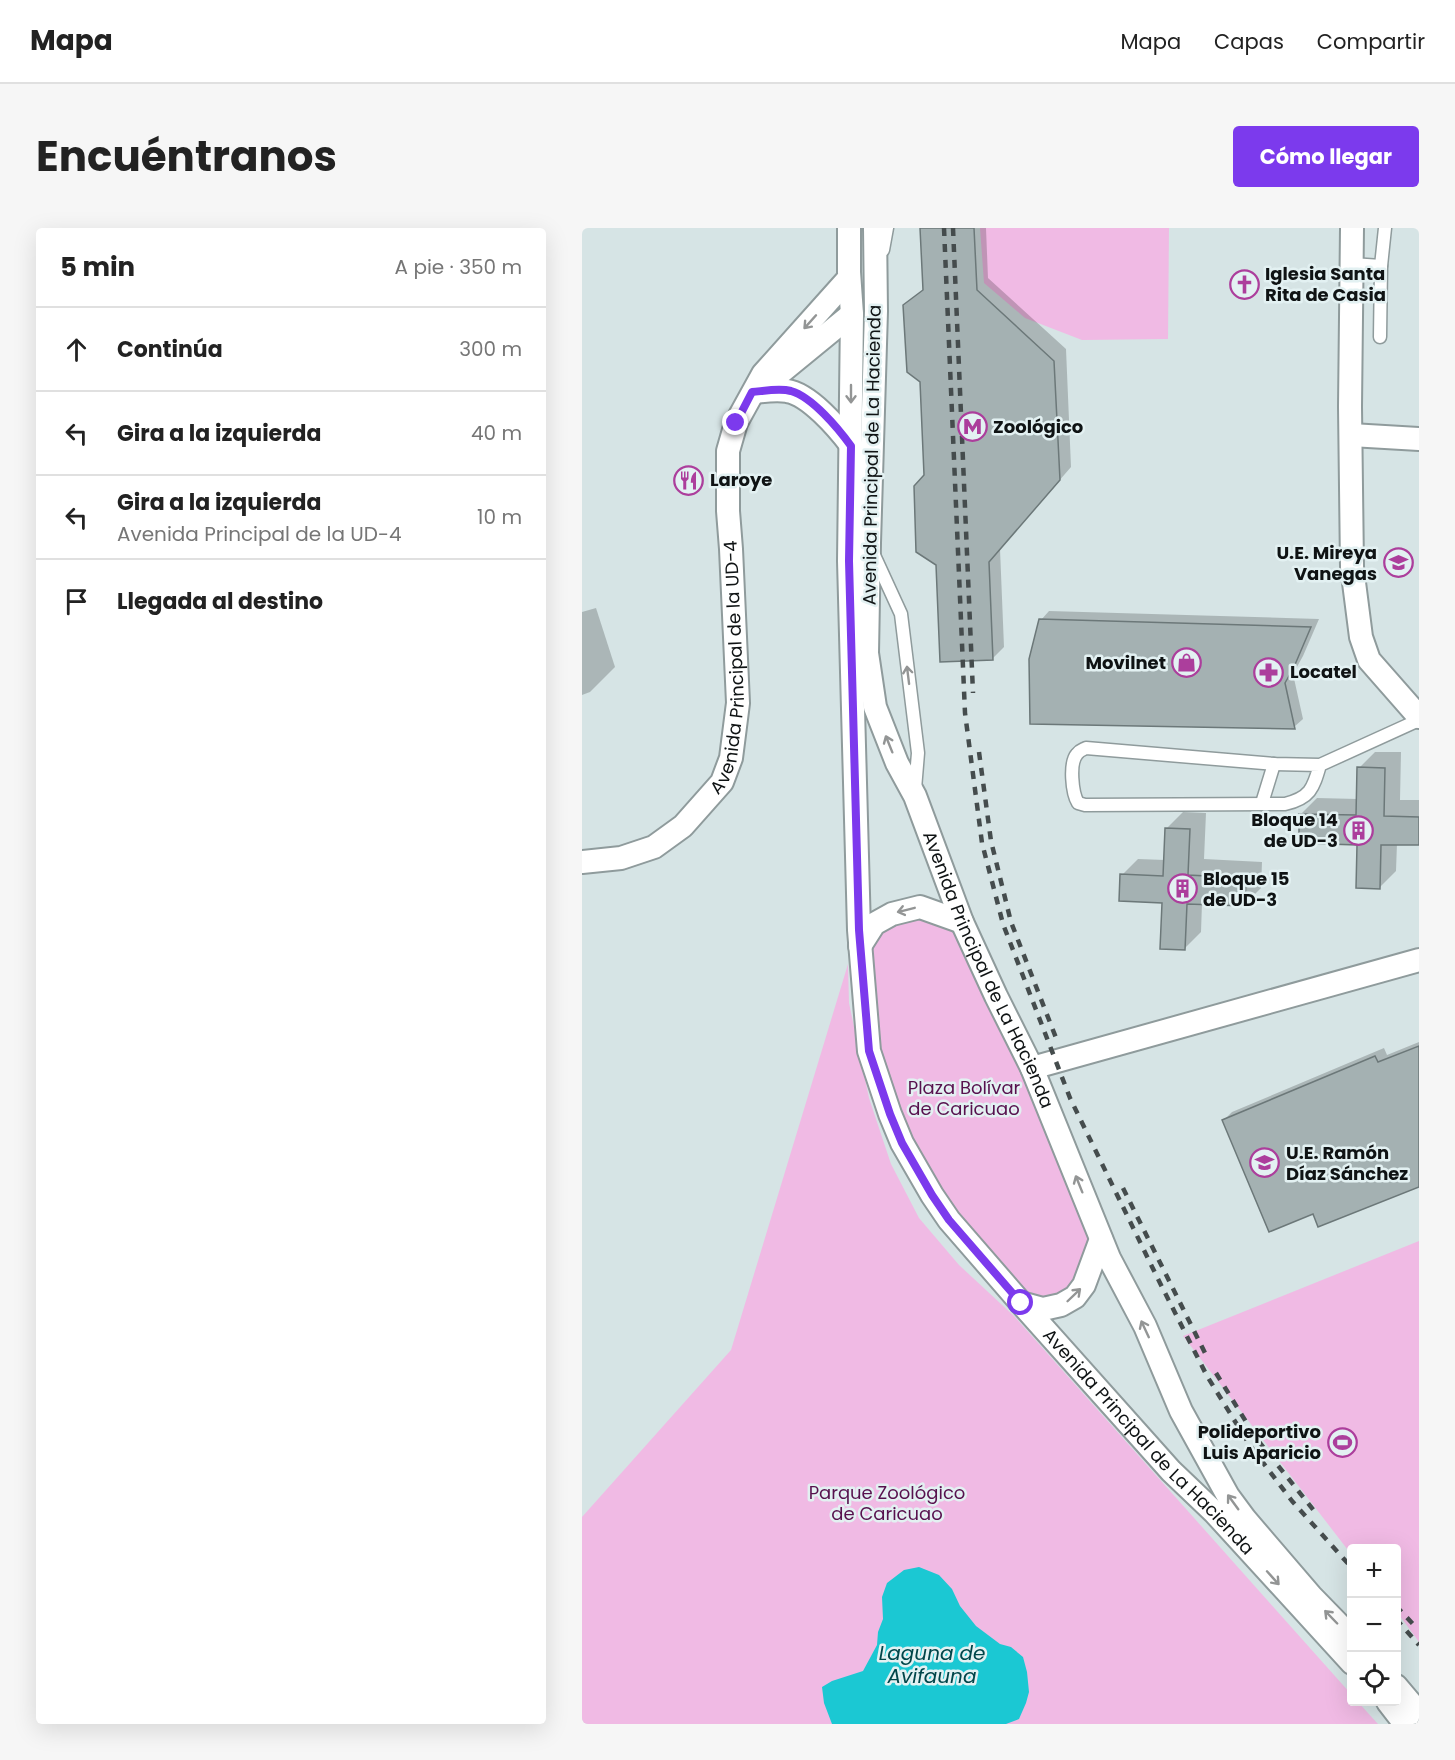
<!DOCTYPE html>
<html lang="es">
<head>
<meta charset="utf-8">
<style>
  body { margin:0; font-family:Poppins,sans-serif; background:#f6f6f6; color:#222 }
  .controls { position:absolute; right:18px; bottom:18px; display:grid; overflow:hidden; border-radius:6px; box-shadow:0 6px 24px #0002 }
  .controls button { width:54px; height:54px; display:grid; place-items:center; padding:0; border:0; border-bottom:2px solid #e0e0e0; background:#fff; color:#222; font:30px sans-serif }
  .stop { position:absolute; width:18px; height:18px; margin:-14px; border:4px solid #7c3aed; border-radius:50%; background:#fff }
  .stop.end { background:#7c3aed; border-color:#fff; box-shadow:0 2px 6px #0008 }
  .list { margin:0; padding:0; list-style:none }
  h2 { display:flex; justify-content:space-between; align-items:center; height:78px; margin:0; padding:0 24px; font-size:26px }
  h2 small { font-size:20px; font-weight:400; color:#767676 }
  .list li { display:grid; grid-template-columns:39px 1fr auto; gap:18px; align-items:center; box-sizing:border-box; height:84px; padding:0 24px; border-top:2px solid #e0e0e0 }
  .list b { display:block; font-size:22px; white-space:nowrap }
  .list p { margin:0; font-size:20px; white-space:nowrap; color:#767676 }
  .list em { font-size:20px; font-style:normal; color:#767676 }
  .icon { flex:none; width:33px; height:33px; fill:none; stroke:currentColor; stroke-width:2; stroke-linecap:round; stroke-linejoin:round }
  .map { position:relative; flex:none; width:837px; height:1496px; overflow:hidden; border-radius:6px }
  header { display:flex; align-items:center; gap:36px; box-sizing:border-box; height:84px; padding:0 30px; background:#fff; border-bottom:2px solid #e0e0e0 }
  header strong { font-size:28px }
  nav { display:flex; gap:33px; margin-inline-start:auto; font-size:21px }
  .intro { display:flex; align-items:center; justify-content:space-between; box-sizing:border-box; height:144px; padding:0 36px }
  h1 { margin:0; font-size:42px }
  .button { padding:15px 27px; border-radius:6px; background:#7c3aed; color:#fff; font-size:21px; font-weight:700 }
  main { display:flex; gap:36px; padding:0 36px }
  aside { flex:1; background:#fff; border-radius:6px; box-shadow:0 6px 24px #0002 }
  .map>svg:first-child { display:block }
  .green { fill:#f0bae4 }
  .water { fill:#1bc8d3 }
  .shadow { fill:#0003 }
  .building { fill:#a4b1b2; stroke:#6c7879; stroke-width:1.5 }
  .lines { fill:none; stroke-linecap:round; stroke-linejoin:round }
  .service-casing { stroke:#8f9b9c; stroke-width:15 }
  .minor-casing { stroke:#8f9b9c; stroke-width:26 }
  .service { stroke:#fff; stroke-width:12 }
  .minor { stroke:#fff; stroke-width:22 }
  .rail { stroke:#454c4d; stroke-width:4.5; stroke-dasharray:8 8; stroke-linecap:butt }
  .oneway { stroke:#939595 }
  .route { stroke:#7c3aed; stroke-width:8 }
  .labels { text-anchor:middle; stroke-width:5; stroke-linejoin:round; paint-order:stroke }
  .poi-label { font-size:18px; font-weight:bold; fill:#0f1314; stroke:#e3f1f2; text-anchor:start }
  .street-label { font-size:18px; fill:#0f1314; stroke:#e3f1f2 }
  .park-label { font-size:18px; fill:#57114e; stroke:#e3f1f2 }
  .water-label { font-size:20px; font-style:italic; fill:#00464a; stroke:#e3f1f2 }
</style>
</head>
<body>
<header>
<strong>Mapa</strong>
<nav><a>Mapa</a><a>Capas</a><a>Compartir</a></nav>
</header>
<div class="intro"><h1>Encuéntranos</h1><a class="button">Cómo llegar</a></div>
<main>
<aside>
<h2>5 min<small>A pie · 350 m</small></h2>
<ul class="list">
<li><svg class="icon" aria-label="ahead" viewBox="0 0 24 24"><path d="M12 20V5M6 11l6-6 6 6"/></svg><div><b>Continúa</b></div><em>300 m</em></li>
<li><svg class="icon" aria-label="left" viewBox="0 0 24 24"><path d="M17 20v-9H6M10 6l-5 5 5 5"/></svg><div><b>Gira a la izquierda</b></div><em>40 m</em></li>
<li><svg class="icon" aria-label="left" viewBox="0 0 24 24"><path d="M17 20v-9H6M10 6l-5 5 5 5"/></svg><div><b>Gira a la izquierda</b><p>Avenida Principal de la UD-4</p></div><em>10 m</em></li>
<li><svg class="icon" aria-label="arrive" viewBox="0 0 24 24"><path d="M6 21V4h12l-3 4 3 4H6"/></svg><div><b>Llegada al destino</b></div></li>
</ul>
</aside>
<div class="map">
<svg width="837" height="1496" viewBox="0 0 837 1496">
  <rect width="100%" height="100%" fill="#d6e4e5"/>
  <g class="green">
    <polygon points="398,0 587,0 586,111 500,112 443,90 402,55"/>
    <polygon points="310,686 380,694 519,1011 502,1057 461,1081 397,1026 308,886 278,718"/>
    <polygon points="266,736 267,775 287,870 309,936 337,990 377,1037 432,1088 769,1466 770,1474 776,1474 796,1496 0,1496 0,1289 149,1122"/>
    <polygon points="837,1013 837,1414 815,1384 814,1320 770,1320 769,1326 601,1108"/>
  </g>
  <polygon class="water" points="337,1339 357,1347 370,1361 378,1378 394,1398 418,1416 429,1419 441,1429 445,1444 447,1464 444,1475 437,1491 424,1496 250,1496 242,1475 240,1459 250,1453 281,1443 295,1417 296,1404 301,1391 300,1369 305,1355 322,1342"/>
  <g class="shadow">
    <polygon points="340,0 404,0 406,50 484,121 489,239 418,321 422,419 411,430 355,336 339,153 323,77 343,60"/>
    <polygon points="14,380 33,439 8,464 0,467 0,384"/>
    <polygon points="467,383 737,391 721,428 711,446 721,491 712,499 459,392"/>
    <polygon points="793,524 819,524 818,572 837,572 837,616 815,615 814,643 798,659 776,615 719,586 735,570 776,571 777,540"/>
    <polygon points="601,584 624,585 622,631 680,634 679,660 662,677 620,675 619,704 602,721 582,674 540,647 556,631 583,632 585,600"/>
    <polygon points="837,814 837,957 731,984 642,892 650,884 802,820 805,827"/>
  </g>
  <g class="building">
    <polygon points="338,0 392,0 395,62 472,133 478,252 407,334 411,432 358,434 354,337 334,324 332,258 342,247 338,154 325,144 321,77 341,62"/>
    <polygon points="457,391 729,399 712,439 703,455 713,501 448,496 447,431"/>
    <polygon points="775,539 803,540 802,588 837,589 837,617 799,617 798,661 774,660 775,617 717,615 717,586 774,587"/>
    <polygon points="583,600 608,601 606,647 664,650 663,678 605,676 603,722 578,721 580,675 537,673 538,646 581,648"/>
    <polygon points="837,818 837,959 736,999 731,986 687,1004 640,892 793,828 796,834"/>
  </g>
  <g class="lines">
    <defs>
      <g id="service">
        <polyline points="301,22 305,0"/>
        <polyline points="770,36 799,38"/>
        <polyline points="798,109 799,38 803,0"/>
        <polyline points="291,325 319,386 336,525 333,561"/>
        <path d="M738 537C731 561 728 570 703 576L503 577 496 575C490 565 487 535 495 526 498 522 500 522 504 520L692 536 738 537 837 492"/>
        <polyline points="680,575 692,536"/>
      </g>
      <g id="minor">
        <path id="s1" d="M267 0V44L270 86 267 333 277 702 287 823 308 886 320 915 350 967 367 992 439 1075 589 1243 632 1284 770 1435"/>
        <path id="s2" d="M293 0 294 83 287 315 285 425 293 479 315 535 333 568 380 694 414 768 450 840 527 1030 563 1098 599 1183 646 1268 663 1291 729 1368 770 1410"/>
        <polyline points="770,0 768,179 770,339 779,409 787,432 837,489"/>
        <polyline points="187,154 270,86"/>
        <path d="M172 164C183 163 194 161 205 163 227 166 256 200 269 217"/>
        <polyline points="769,207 837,211"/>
        <path id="s3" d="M0 634 39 630 72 619 101 598 140 554 149 530 156 475 149 321 146 283V223L154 195 181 146 267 50"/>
        <polyline points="278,718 292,696 310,686 338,679 380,694"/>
        <polyline points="450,840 837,732"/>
        <polyline points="439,1075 461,1081 479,1077 493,1069 502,1057 519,1011"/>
        <polyline points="814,1458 837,1485"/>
        <polyline points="806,1474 823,1496"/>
      </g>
    </defs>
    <use href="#service" class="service-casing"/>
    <use href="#minor" class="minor-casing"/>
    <use href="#service" class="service"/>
    <use href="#minor" class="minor"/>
    <g class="rail">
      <polyline points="362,0 383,485 400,615 421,696 488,870 576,1051 625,1148 667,1216 710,1273 770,1340"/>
      <polyline points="371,0 391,465"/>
      <polyline points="397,524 409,613 429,694 476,815"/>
      <polyline points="541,960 624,1127"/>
      <polyline points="634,1145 674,1210 733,1284"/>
      <polyline points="814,1378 831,1396"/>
      <polyline points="814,1391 837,1417"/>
    </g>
  </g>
  <defs><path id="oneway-shaft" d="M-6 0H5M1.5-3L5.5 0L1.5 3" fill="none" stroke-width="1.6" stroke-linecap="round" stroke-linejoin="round" transform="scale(1.5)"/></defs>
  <g class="oneway">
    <use href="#oneway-shaft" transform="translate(228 94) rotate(132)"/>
    <use href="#oneway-shaft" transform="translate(269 166) rotate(90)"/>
    <use href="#oneway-shaft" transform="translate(326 447) rotate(-97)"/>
    <use href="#oneway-shaft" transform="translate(307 516) rotate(-112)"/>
    <use href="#oneway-shaft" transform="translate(324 682) rotate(166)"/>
    <use href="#oneway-shaft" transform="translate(497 956) rotate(-112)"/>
    <use href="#oneway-shaft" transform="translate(492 1067) rotate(-44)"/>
    <use href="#oneway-shaft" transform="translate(563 1101) rotate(-115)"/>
    <use href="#oneway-shaft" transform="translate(651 1274) rotate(-126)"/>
    <use href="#oneway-shaft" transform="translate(691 1350) rotate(48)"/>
    <use href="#oneway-shaft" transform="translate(749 1389) rotate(-134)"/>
  </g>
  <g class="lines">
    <path class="route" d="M154 195 170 164C182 163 197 160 209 163 230 169 256 200 269 218L267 333 277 702 287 823 308 886 320 915 350 967 367 992 439 1075"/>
  </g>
  <defs>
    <symbol id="church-ring" viewBox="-11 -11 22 22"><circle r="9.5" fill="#e3f1f2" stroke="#ac3e9c" stroke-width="1.5"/><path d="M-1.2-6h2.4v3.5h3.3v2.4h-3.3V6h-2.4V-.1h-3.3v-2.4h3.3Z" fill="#ac3e9c"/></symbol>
    <symbol id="metro-ring" viewBox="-11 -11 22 22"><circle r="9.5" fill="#e3f1f2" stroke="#ac3e9c" stroke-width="1.5"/><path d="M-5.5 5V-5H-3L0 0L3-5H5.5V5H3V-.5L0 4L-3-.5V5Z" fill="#ac3e9c"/></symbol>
    <symbol id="restaurant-ring" viewBox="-11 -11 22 22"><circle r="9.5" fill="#e3f1f2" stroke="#ac3e9c" stroke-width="1.5"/><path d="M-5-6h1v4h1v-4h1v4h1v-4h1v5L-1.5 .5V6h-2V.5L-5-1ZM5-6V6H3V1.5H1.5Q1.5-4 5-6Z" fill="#ac3e9c"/></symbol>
    <symbol id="school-ring" viewBox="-11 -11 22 22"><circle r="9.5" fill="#e3f1f2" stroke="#ac3e9c" stroke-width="1.5"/><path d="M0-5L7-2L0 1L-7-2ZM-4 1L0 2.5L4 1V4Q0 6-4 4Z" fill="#ac3e9c"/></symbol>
    <symbol id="shop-ring" viewBox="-11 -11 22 22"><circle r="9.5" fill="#e3f1f2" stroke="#ac3e9c" stroke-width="1.5"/><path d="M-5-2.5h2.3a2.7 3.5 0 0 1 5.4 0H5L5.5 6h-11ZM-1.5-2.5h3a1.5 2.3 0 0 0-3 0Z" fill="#ac3e9c"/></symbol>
    <symbol id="pharmacy-ring" viewBox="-11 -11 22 22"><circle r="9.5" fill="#e3f1f2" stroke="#ac3e9c" stroke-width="1.5"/><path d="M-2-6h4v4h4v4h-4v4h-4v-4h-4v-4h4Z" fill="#ac3e9c"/></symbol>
    <symbol id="building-ring" viewBox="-11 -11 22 22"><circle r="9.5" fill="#e3f1f2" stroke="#ac3e9c" stroke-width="1.5"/><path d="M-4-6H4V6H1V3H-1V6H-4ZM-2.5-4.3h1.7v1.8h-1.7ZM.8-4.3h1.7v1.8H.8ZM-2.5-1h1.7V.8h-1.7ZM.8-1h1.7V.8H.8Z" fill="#ac3e9c"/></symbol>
    <symbol id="stadium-ring" viewBox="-11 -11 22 22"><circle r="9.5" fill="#e3f1f2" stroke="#ac3e9c" stroke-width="1.5"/><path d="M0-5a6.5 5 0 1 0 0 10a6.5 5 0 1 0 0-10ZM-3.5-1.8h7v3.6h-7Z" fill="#ac3e9c"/></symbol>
  </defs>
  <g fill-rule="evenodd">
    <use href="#church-ring" x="646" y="40" width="33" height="33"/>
    <use href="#metro-ring" x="374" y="182" width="33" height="33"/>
    <use href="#restaurant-ring" x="90" y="236" width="33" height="33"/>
    <use href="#school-ring" x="800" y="318" width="33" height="33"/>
    <use href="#shop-ring" x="588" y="418" width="33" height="33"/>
    <use href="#pharmacy-ring" x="670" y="428" width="33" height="33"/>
    <use href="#building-ring" x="760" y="586" width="33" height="33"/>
    <use href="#building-ring" x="584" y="644" width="33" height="33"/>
    <use href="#school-ring" x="666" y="918" width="33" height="33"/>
    <use href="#stadium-ring" x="744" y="1198" width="33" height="33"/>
  </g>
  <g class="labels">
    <g class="poi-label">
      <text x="683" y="52">Iglesia Santa<tspan x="683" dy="21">Rita de Casia</tspan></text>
      <text x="411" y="205">Zoológico</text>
      <text x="128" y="258">Laroye</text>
      <text x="795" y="331" text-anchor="end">U.E. Mireya<tspan x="795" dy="21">Vanegas</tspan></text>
      <text x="584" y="441" text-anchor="end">Movilnet</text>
      <text x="708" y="450">Locatel</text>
      <text x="756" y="598" text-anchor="end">Bloque 14<tspan x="756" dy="21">de UD-3</tspan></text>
      <text x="621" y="657">Bloque 15<tspan x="621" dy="21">de UD-3</tspan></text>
      <text x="704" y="931">U.E. Ramón<tspan x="704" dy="21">Díaz Sánchez</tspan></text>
      <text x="739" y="1210" text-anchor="end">Polideportivo<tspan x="739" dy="21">Luis Aparicio</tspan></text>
    </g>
    <g class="street-label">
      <text transform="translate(290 227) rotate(-89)" y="6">Avenida Principal de La Hacienda</text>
      <text dy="6" stroke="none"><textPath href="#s3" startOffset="284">Avenida Principal de la UD-4</textPath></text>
      <text dy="6" stroke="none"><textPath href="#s2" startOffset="766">Avenida Principal de La Hacienda</textPath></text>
      <text dy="6" stroke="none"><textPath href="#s1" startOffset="1310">Avenida Principal de La Hacienda</textPath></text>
    </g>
    <g class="park-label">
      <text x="382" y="866">Plaza Bolívar<tspan x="382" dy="21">de Caricuao</tspan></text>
      <text x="305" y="1271">Parque Zoológico<tspan x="305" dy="21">de Caricuao</tspan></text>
    </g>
    <g class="water-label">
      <text x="350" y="1432">Laguna de<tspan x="350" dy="23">Avifauna</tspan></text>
    </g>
  </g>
</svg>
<div class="controls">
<button>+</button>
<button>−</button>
<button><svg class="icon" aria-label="locate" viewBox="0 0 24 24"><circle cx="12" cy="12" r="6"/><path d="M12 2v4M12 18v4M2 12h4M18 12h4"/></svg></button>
</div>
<div class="stop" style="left:439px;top:1075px"></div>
<div class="stop end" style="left:154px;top:195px"></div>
</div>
</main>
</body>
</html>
